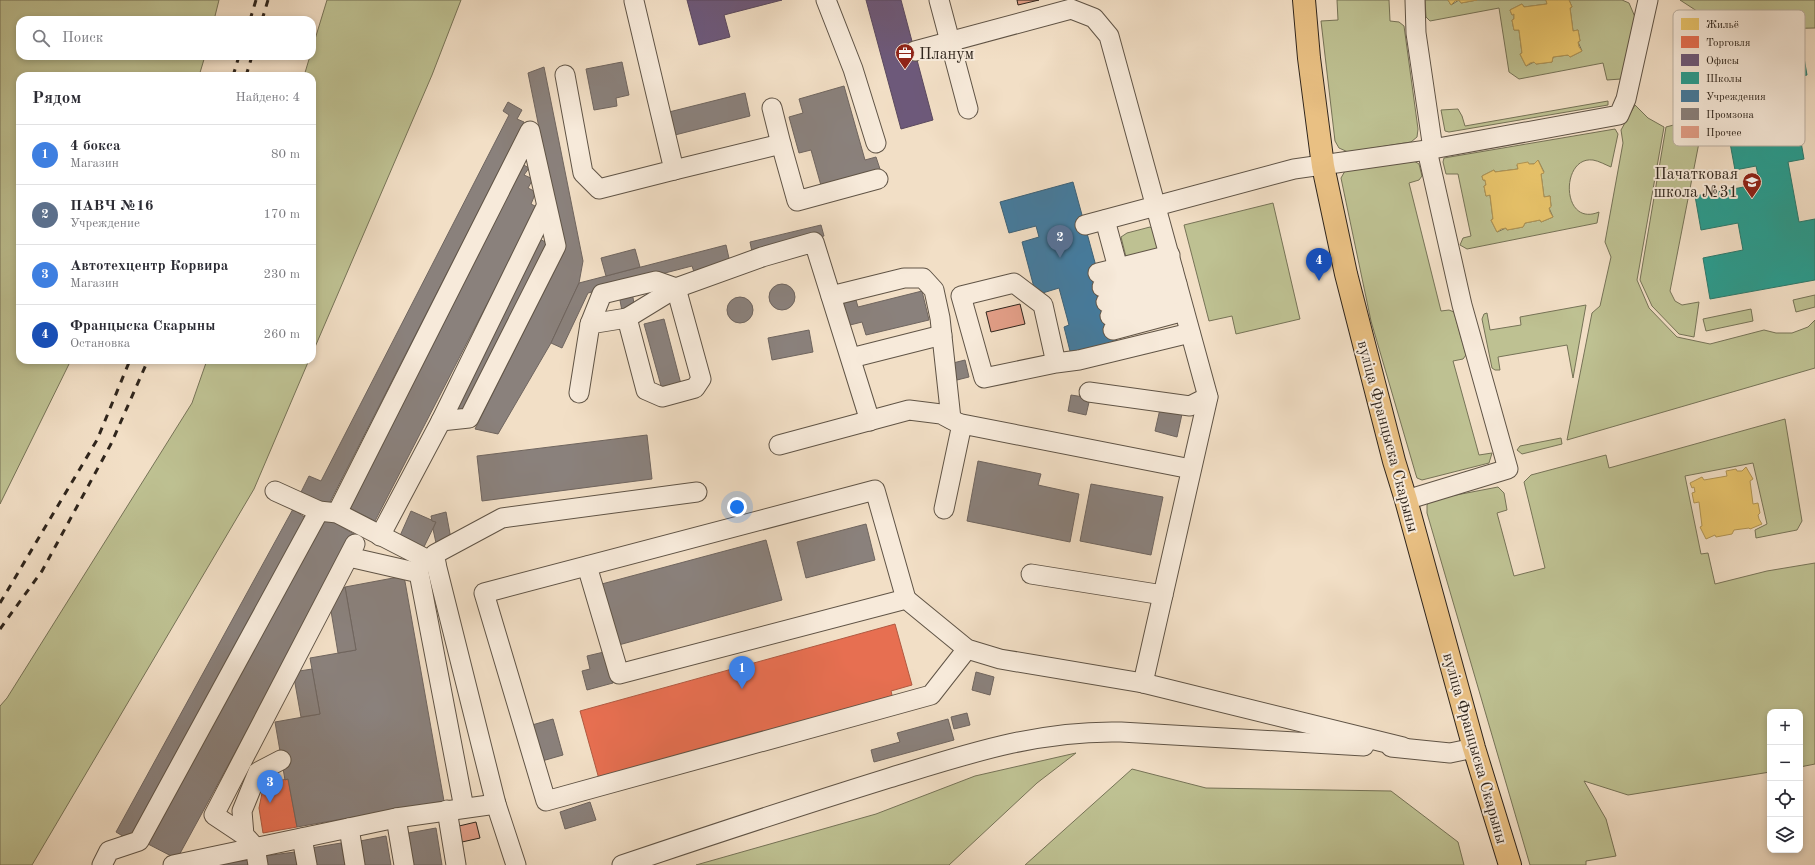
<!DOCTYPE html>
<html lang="ru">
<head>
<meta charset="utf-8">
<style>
  body { margin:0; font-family:"Old Standard TT",serif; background:#f7f7f7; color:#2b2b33 }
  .controls { position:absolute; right:12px; bottom:12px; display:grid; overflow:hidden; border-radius:8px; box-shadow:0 2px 6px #0003 }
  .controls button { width:36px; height:36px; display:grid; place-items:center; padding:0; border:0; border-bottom:1px solid #e1e1e2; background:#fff; color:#2b2b33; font:20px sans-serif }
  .you { position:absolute; left:737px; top:507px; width:14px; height:14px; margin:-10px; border:3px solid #fff; border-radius:50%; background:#1a73e8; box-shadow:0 0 0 6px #1a73e833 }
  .badge { display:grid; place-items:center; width:26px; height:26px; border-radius:50%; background:#2563eb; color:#fff; font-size:13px; font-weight:700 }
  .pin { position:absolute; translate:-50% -33px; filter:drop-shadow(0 1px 2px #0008) }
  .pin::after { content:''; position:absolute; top:21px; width:14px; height:12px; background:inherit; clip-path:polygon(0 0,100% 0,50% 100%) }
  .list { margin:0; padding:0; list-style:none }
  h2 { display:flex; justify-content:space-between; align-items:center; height:52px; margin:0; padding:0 16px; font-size:17px }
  h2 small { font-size:13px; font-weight:400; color:#7c7c81 }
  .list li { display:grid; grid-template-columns:26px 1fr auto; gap:12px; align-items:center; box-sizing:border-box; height:60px; padding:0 16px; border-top:1px solid #e1e1e2 }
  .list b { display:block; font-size:15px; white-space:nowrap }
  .list p { margin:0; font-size:13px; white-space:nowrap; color:#7c7c81 }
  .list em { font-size:13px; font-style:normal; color:#7c7c81 }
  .icon { flex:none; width:22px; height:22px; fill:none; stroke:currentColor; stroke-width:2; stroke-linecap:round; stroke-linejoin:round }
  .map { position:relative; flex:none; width:1815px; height:865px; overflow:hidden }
  .search { position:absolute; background:#fff; box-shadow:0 2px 6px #0003; left:16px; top:16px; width:300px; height:44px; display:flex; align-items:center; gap:10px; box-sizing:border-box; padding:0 14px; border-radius:12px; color:#7c7c81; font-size:15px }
  .panel { position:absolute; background:#fff; box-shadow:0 2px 6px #0003; left:16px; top:72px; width:300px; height:292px; border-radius:12px }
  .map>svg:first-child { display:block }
  .green { fill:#bec192; stroke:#767357; fill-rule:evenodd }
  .homes { fill:#e9c46a; stroke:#b19453 }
  .shops { fill:#e76f51; stroke:#b05941 }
  .offices { fill:#6d597a; stroke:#5a495e }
  .schools { fill:#2a9d8f; stroke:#2c796c }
  .public { fill:#457b9d; stroke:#3e6176 }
  .industry { fill:#8a817c; stroke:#6f655f }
  .building { fill:#e29e87; stroke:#2f251c }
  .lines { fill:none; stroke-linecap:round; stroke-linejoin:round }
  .minor-casing { stroke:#605446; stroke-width:21 }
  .major-casing { stroke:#2f251c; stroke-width:24 }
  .minor { stroke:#f7eada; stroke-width:19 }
  .major { stroke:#e9c083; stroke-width:22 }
  .rail { stroke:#2f251c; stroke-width:3; stroke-dasharray:7 7; stroke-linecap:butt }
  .labels { text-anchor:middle; stroke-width:4; stroke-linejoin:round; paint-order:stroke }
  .poi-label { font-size:16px; fill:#2f251c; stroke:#f7eada; text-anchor:start }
  .street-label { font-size:16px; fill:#2f251c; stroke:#f7eada }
  .key { fill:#f7eada; stroke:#bbafa1; stroke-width:1 }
  .key-label { font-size:11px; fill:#2f251c }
</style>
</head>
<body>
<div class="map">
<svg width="1815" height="865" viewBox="0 0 1815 865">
  <rect width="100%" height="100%" fill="#f2dfc6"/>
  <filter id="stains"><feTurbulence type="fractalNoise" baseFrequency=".005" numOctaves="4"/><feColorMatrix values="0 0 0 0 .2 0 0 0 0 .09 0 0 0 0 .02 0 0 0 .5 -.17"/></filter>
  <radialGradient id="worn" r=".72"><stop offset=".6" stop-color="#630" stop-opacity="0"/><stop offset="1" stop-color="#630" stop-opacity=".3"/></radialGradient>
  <g class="green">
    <polygon points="0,0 219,0 214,20 20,20 20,56 205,56 199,76 20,76 20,360 71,360 0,504"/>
    <polygon points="327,0 461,0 432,75 312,354 312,76 304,76 310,56 312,56 312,49"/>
    <polygon points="1337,0 1389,0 1390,21 1399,22 1404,26 1418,129 1417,137 1411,142 1348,152 1339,148 1335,141 1321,21 1338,20"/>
    <polygon points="1425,0 1448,0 1451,5 1459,0 1461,3 1477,0 1546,0 1547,4 1524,7 1522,4 1510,10 1512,15 1514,14 1514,19 1512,20 1514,30 1519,30 1522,53 1520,54 1526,66 1534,62 1536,64 1552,62 1553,57 1568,55 1570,57 1582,51 1578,42 1580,41 1578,30 1573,31 1570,8 1572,7 1569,0 1622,0 1629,3 1635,17 1621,79 1607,80 1603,63 1519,79 1509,72 1499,8 1430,21 1426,17"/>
    <polygon points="1680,0 1815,0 1815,28 1726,30"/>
    <polygon points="1608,101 1608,105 1449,132 1445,131 1441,110 1458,109 1462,116 1465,126"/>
    <polygon points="1635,105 1648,118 1664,127 1637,280 1649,308 1677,337 1710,344 1764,330 1776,333 1792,333 1808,327 1815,320 1815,368 1567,440 1592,313 1600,306 1611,257 1605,242 1623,143 1621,130"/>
    <polygon points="1704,117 1670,291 1675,301 1682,305 1699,302 1694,337 1679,334 1652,306 1640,280 1666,127"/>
    <path d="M1615 129 1618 134 1611 167C1606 165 1599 161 1593 160 1560 156 1561 228 1599 212L1597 223 1467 249 1460 245 1463 238 1471 236 1458 174H1446L1443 162 1444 158ZM1538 160 1544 172 1541 174 1544 197 1550 196 1551 206 1549 208 1553 217 1541 222 1540 220 1525 223 1523 227 1507 230 1506 228 1497 232 1491 220 1493 219 1490 195 1486 196 1484 186 1486 185 1485 180H1483L1482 176 1494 170 1495 172 1518 169 1517 165 1534 164Z"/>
    <polygon points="1414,161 1419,164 1422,176 1419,180 1409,183 1441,311 1449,310 1454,312 1466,355 1463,359 1453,361 1479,455 1492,453 1489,463 1422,480 1417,478 1416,475 1371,321 1341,178 1345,171"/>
    <polygon points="1273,203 1300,319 1236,334 1232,316 1209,321 1184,225"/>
    <polygon points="1150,227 1157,232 1162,248 1126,257 1121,237 1127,233"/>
    <polygon points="1815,295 1815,307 1796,312 1793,300"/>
    <polygon points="1586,305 1573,378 1567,345 1498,357 1500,370 1495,370 1492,368 1482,319 1484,314 1487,313 1490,330 1521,325 1520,317"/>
    <polygon points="1751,309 1753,321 1706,331 1703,319"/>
    <polygon points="207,360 309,360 254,489 32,865 0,865 0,706 7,698 192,403"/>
    <polygon points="1785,419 1802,521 1797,530 1756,538 1755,530 1767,524 1753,463 1685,476 1701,554 1708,553 1715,584 1767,571 1815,563 1815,764 1800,767 1800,712 1770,712 1770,772 1628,795 1584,781 1606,819 1616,856 1586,861 1586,865 1530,865 1427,513 1427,505 1430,500 1498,487 1504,493 1507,510 1497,513 1514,576 1545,568 1524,482 1531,475 1606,455 1609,468"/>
    <polygon points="1561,438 1562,444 1522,454 1517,450 1520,446"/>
    <polygon points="1076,753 1037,783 949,865 696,865 876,814 975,776"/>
    <polygon points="1132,769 1206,788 1391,791 1458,842 1464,865 1025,865"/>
  </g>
  <g class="homes">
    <polygon points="1448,0 1477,0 1461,3 1459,0 1455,1 1451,5"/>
    <polygon points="1546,0 1569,0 1572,7 1570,8 1573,31 1578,30 1580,41 1578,42 1579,47 1582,51 1570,57 1568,55 1553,57 1552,62 1536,64 1534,62 1530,63 1526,66 1520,54 1522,53 1519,30 1514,30 1512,20 1514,19 1514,14 1512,15 1510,10 1522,4 1524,7 1547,4"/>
    <polygon points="1538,160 1544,173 1541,174 1544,197 1550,196 1551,207 1549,208 1550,212 1553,217 1541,222 1540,220 1525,223 1523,227 1507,230 1506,228 1501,229 1497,232 1491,220 1493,219 1490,195 1486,196 1484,186 1486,185 1485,180 1483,180 1482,176 1494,170 1495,172 1518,169 1517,164 1528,162 1529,164 1534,164"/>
    <polygon points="1746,467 1753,479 1750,481 1753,504 1758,503 1760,513 1758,515 1759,519 1762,524 1750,529 1749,528 1734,530 1732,534 1716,537 1715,535 1706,539 1700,527 1702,526 1699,502 1694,503 1692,493 1695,492 1694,487 1692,488 1690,483 1702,477 1704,480 1727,476 1726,471 1736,469 1737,471 1742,471"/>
  </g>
  <g class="shops">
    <polygon points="895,624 912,685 891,691 893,699 599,779 580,711"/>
    <polygon points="288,779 297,827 263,833 259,808 264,783"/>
  </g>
  <g class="offices">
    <polygon points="687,0 782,0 724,15 730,37 699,45"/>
    <polygon points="866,0 901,0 933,120 901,129"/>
  </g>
  <g class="schools">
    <polygon points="1803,52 1807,75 1798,77 1797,70 1790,72 1789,65 1782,66 1780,56"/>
    <polygon points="1797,119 1804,159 1788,162 1799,222 1815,219 1815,280 1710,299 1703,258 1743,250 1738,223 1701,230 1695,196 1760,184 1756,166 1735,170 1728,132"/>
  </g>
  <polygon class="public" points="1073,182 1117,343 1071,355 1064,327 1069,325 1059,288 1036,295 1022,242 1039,237 1036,226 1009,233 1000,202"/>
  <g class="industry">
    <polygon points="622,62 629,95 616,98 617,106 594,110 586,69"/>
    <polygon points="544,67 583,261 579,283 551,343 498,434 475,429 564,252 528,73"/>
    <polygon points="844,86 865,160 876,157 881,172 822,189 811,150 799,153 789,117 803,113 799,99"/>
    <polygon points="745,93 750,116 671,136 665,113"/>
    <polygon points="508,102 522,110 517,119 524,122 327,508 299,496 309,476 321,481 509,115 503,111"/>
    <polygon points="522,164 529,168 524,175 533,179 528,188 536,192 531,204 537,207 375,521 346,506"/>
    <polygon points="821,225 824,236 752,252 750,242"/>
    <polygon points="536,237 549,244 469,413 448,414"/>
    <polygon points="726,245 731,267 695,275 692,266 588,293 562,348 551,343 579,283"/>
    <polygon points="635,249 640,267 606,276 601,258"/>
    <circle cx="782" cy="297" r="13"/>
    <polygon points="922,291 929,320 866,335 862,322 846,326 840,304 856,300 858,307"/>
    <polygon points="632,292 635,309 622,311 619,295"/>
    <circle cx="740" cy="310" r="13"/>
    <polygon points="664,319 682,388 663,393 644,324"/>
    <polygon points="809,330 813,352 772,360 768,338"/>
    <polygon points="965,360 969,377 957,380 953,363"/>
    <polygon points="1071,395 1090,398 1086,415 1068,411"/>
    <polygon points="1160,409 1182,414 1177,437 1155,431"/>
    <polygon points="647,435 652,479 482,501 477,456"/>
    <polygon points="978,461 1041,474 1038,485 1079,494 1070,542 967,521"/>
    <polygon points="1091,484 1163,497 1151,555 1080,541"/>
    <polygon points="293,509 307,519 131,841 116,832"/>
    <polygon points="411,511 436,522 423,549 399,538"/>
    <polygon points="446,512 451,539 436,543 433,529 436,522 432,521 431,516"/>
    <polygon points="326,518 354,534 177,859 148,844"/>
    <polygon points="866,524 875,560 806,578 797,542"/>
    <polygon points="766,540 782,600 615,646 598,585"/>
    <polygon points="404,576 444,801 297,827 288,779 285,780 275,722 320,714 310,658 356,650 345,587"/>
    <polygon points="345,587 356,650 338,653 330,605"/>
    <polygon points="604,652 613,683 587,690 582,671 590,669 587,656"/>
    <polygon points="312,669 320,714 301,717 293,672"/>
    <polygon points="976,672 994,677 990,695 972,690"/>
    <polygon points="967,713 970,725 954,729 951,717"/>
    <polygon points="553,719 563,755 542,761 532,725"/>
    <polygon points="948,719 954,740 874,762 871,750 900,742 897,733"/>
    <polygon points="590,802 596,820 565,829 560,812"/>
    <polygon points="436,828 442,865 408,865 403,834"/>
    <polygon points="386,836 391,865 359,865 355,842"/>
    <polygon points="341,843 345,865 314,865 311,848"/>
    <polygon points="295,852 297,865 265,865 264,856"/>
    <polygon points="250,860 251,865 219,865 219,864"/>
  </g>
  <g class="building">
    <polygon points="1017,0 1039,0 1018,5"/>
    <polygon points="1020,304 1025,324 991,332 986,312"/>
    <polygon points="476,822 480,838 462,842 459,826"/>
  </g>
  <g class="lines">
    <defs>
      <g id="minor">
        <polyline points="826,0 853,69 876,143"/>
        <polyline points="939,0 968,109"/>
        <polyline points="1415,0 1416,33 1433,149"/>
        <polyline points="915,51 1071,9 1094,18 1109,36 1208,397 1143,683"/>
        <polyline points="565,75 583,173 599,189 674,170 634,1"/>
        <polyline points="772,108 781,144"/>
        <polyline points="674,170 781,144 797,201 878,179"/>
        <polyline points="1105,220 1118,268"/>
        <polyline points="1085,225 1294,169 1427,150 1619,115 1626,99 1648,0"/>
        <polyline points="1098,273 1170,255"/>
        <polyline points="1102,287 1173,270"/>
        <polyline points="831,296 904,278 923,278 934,290 940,318 951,419"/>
        <polyline points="1106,302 1177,284"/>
        <polyline points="1110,316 1179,297"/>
        <polyline points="590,324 602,294 656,281 676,288 701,379 695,388 662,397 646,390 627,318"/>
        <polyline points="1113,330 1184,311"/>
        <polyline points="851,358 942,335"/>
        <polyline points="1056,363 1043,305 1014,283 961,296 984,378 1056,363 1079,360 1190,333"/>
        <polyline points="1089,392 1190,406 1208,397"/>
        <polyline points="579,393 590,324 627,318 676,288 762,257 814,242 870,421"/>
        <polyline points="441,421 546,207"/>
        <polyline points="779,445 909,410 941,414 960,424"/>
        <polyline points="275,491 319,511 337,513 436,564"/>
        <polyline points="1406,500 1508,469 1462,305 1427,150"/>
        <polyline points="944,509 962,424 1191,469"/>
        <polyline points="337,513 530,131 556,246 469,418 441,421 380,536"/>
        <polyline points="349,557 419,573 464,808"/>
        <polyline points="587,566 619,674 906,599 967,649 1000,659 1143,683 1403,747"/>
        <polyline points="1031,574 1163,595"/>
        <polyline points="906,599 875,490 484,593 546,801 931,695 967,649"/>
        <polyline points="1391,747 1450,753 1474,748"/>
        <polyline points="447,810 456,865"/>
        <polyline points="396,818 404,865"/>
        <polyline points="349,828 355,865"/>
        <polyline points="244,835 214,815 355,544"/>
        <polyline points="302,838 307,865"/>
        <polyline points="102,865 109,851 139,841 319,511"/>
        <polyline points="173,865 396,818 496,804"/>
        <polyline points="258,865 255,847 244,835 242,811 258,772 281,760"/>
        <polyline points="516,865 496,804 436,564 435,554 502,518 697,492"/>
        <path d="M622 865C711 835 799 806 889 778 967 754 1038 730 1121 732L1364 746"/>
      </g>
      <polyline id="major" points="1304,0 1309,58 1323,166 1346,274 1394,461 1406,500 1474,748 1510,865"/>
    </defs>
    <use href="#minor" class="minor-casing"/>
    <use href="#major" class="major-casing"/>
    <use href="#minor" class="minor"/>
    <use href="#major" class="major"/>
    <g class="rail">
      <polyline points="250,20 256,0"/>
      <polyline points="262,20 268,0"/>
      <polyline points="233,76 239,56"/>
      <polyline points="246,76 252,56"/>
      <polyline points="0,603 97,440 130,360"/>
      <polyline points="0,629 42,571 111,444 148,360"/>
    </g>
  </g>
  <defs>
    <symbol id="office-pin" viewBox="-11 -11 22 30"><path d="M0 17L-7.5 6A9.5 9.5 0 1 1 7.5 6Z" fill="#8f2418" stroke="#f7eada"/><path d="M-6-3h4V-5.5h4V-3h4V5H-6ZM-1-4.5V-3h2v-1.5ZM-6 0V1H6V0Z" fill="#fff"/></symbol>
    <symbol id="school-pin" viewBox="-11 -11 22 30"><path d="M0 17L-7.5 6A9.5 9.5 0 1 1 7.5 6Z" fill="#8f2418" stroke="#f7eada"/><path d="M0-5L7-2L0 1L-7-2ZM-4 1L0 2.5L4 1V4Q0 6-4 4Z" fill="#fff"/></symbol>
  </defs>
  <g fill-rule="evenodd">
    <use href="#office-pin" x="894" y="42" width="22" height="30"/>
    <use href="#school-pin" x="1741" y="171" width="22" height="30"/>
  </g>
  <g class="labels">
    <g class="poi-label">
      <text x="919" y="59">Планум</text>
      <text x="1738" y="179" text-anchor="end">Пачатковая<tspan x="1738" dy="18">школа №31</tspan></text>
    </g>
    <g class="street-label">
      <text transform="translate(1389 436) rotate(75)" y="6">вуліца Францыска Скарыны</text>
      <text transform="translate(1476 748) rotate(74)" y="6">вуліца Францыска Скарыны</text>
    </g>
  </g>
  <rect x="1673" y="10" width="132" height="136" rx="6" class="key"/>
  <rect x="1681" y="18" width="18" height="12" fill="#e9c46a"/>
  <rect x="1681" y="36" width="18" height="12" fill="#e76f51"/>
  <rect x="1681" y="54" width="18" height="12" fill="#6d597a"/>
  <rect x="1681" y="72" width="18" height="12" fill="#2a9d8f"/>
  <rect x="1681" y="90" width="18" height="12" fill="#457b9d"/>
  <rect x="1681" y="108" width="18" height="12" fill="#8a817c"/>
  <rect x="1681" y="126" width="18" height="12" fill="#e29e87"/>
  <g class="key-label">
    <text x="1706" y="28">Жильё</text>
    <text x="1706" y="46">Торговля</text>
    <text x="1706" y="64">Офисы</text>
    <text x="1706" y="82">Школы</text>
    <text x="1706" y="100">Учреждения</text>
    <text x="1706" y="118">Промзона</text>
    <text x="1706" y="136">Прочее</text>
  </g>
  <rect width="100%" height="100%" filter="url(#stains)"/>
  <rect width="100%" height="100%" fill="url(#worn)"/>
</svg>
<div class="controls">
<button>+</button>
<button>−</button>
<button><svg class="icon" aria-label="locate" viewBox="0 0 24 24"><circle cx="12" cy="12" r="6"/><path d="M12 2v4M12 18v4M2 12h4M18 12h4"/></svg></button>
<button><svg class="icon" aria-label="layers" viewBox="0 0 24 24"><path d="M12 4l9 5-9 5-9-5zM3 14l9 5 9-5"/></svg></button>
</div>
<div class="you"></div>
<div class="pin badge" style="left:742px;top:689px;background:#3f7fe0">1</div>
<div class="pin badge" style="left:1060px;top:258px;background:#5c6f8a">2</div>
<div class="pin badge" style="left:270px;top:803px;background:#3f7fe0">3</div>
<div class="pin badge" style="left:1319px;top:281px;background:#1a4fb4">4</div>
<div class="search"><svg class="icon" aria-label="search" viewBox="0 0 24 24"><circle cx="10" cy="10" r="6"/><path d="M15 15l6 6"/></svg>Поиск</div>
<section class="panel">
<h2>Рядом<small>Найдено: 4</small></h2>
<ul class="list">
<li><span class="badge" style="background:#3f7fe0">1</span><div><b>4 бокса</b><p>Магазин</p></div><em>80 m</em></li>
<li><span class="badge" style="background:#5c6f8a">2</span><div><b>ПАВЧ №16</b><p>Учреждение</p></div><em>170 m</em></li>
<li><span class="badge" style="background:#3f7fe0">3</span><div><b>Автотехцентр Корвира</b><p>Магазин</p></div><em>230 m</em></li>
<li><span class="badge" style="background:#1a4fb4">4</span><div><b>Францыска Скарыны</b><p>Остановка</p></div><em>260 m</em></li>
</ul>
</section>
</div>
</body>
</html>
